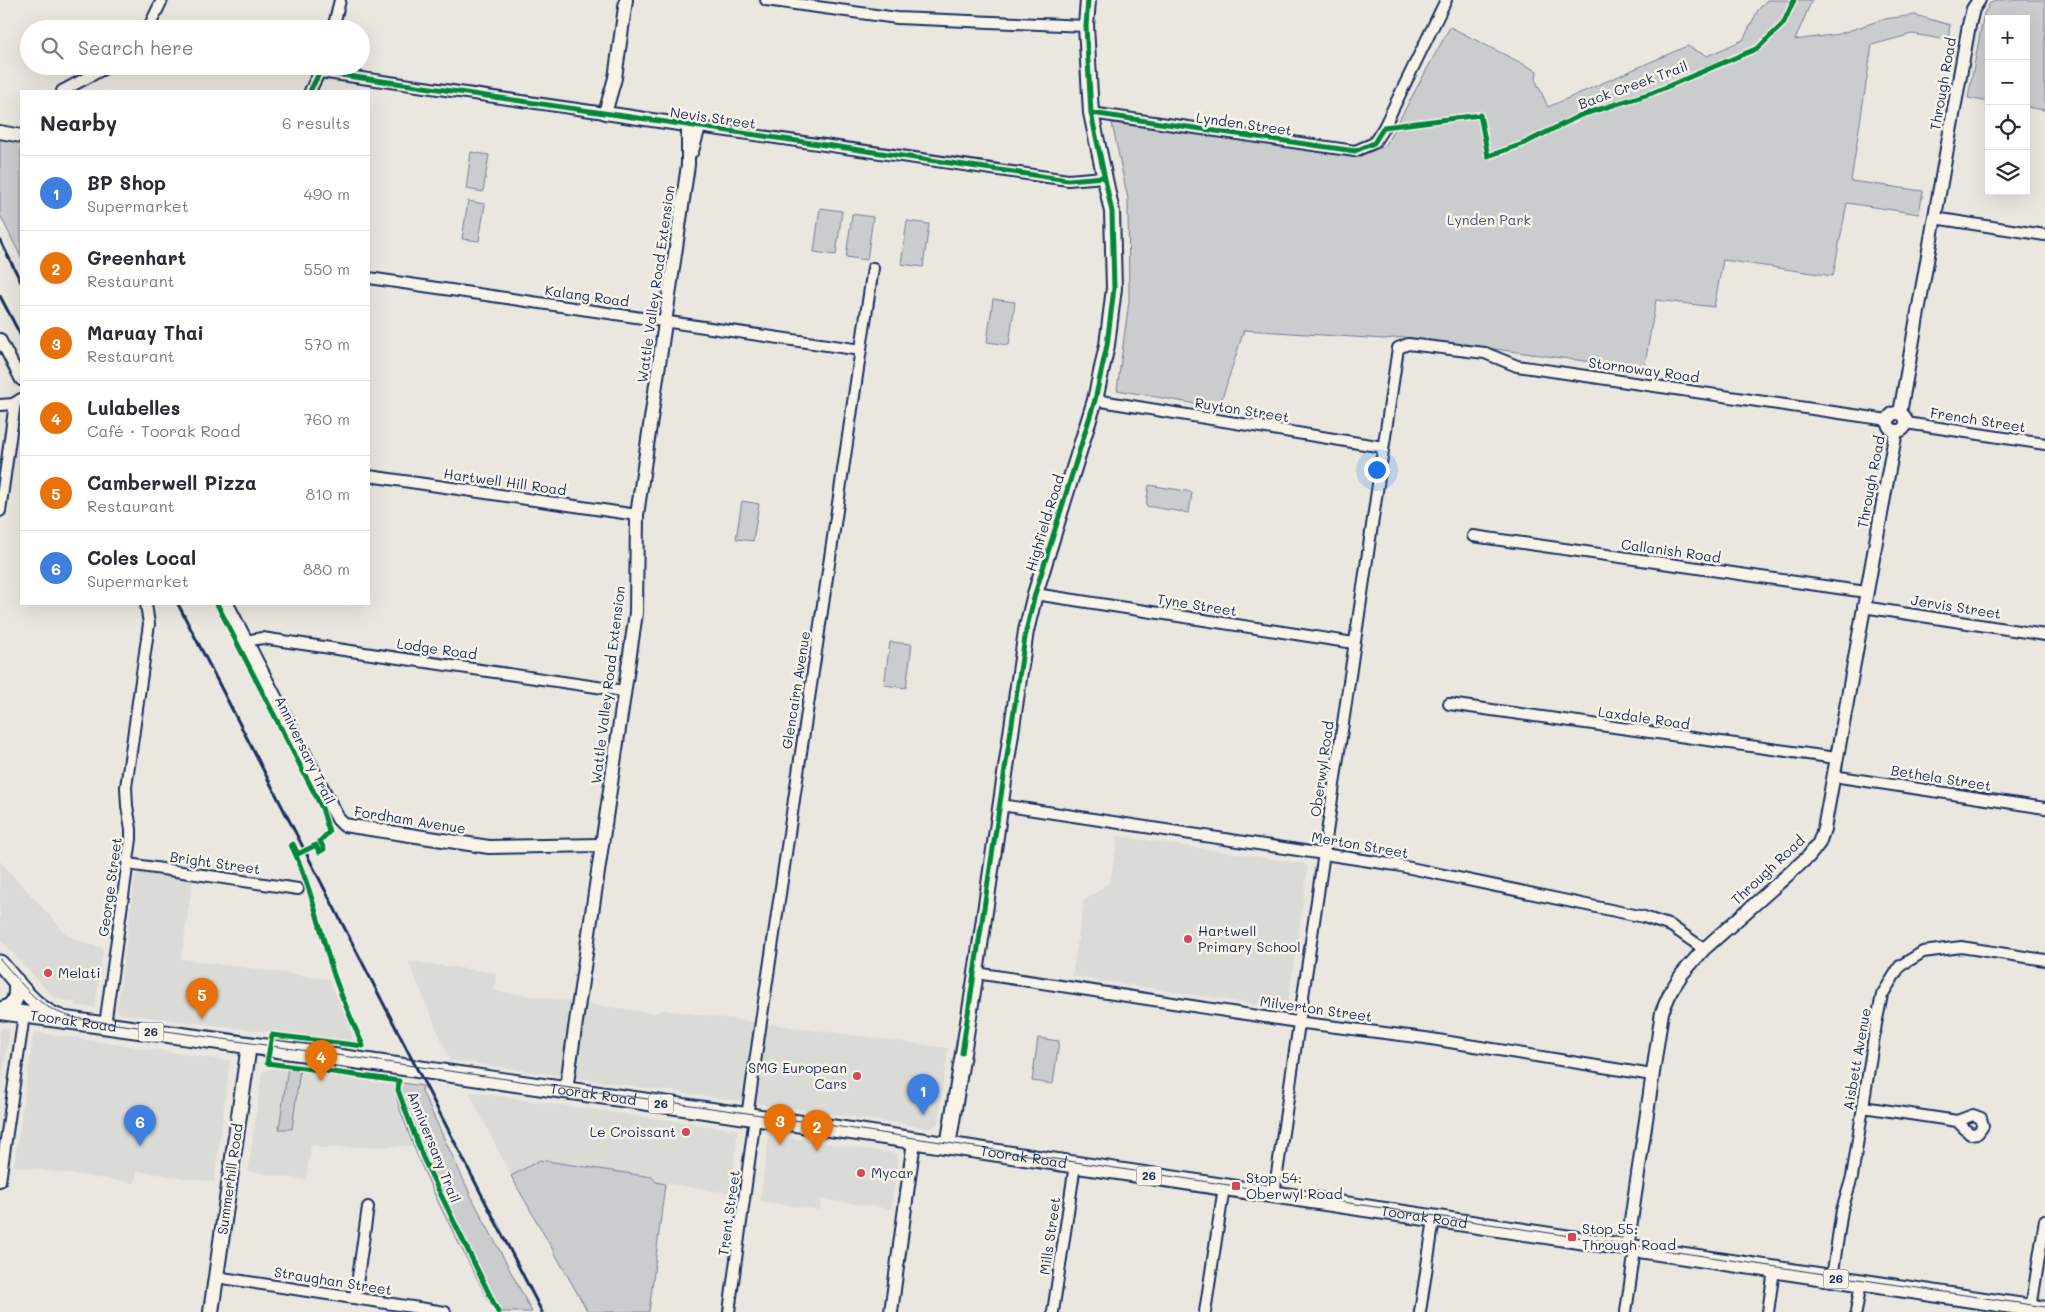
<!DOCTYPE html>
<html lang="en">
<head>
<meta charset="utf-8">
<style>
  body { margin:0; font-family:Mali,sans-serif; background:#f7f7f7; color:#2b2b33 }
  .controls { position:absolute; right:15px; top:15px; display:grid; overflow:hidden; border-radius:0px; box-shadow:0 5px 20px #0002 }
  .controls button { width:45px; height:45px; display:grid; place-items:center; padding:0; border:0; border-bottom:1px solid #e1e1e2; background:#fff; color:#2b2b33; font:25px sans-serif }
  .you { position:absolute; left:1376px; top:469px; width:18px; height:18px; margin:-12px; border:4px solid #fff; border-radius:50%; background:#1a73e8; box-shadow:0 0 0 8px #1a73e833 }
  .badge { display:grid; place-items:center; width:32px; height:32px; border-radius:50%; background:#d1495b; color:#fff; font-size:16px; font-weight:700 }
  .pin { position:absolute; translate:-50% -41px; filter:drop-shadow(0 1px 2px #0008) }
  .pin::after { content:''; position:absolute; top:26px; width:18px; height:15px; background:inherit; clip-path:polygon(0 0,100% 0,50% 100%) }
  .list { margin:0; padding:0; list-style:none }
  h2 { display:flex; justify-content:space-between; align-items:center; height:65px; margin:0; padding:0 20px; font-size:21px }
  h2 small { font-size:16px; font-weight:400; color:#7c7c81 }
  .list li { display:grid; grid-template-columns:32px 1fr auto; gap:15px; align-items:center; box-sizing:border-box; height:75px; padding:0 20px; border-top:1px solid #e1e1e2 }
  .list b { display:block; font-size:19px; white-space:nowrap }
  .list p { margin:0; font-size:16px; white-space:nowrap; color:#7c7c81 }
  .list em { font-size:16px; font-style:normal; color:#7c7c81 }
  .icon { flex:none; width:28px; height:28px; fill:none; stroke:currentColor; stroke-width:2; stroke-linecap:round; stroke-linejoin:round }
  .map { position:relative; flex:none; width:2045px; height:1312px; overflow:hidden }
  .search { position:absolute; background:#fff; box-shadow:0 5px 20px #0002; left:20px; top:20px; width:350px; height:55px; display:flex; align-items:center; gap:12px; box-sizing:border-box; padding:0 18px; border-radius:28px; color:#7c7c81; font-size:19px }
  .panel { position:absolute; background:#fff; box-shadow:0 5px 20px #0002; left:20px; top:90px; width:350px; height:515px; border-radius:0px }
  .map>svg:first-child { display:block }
  .built { fill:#dadad6 }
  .green { fill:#cbcccd; stroke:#737e96 }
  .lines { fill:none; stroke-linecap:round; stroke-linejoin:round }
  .minor-casing { stroke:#1b2f5e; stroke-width:14 }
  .tertiary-casing { stroke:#1b2f5e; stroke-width:16 }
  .secondary-casing { stroke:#1b2f5e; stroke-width:18 }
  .primary-casing { stroke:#1b2f5e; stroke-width:19 }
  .trunk-casing { stroke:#1b2f5e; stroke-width:20 }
  .minor { stroke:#f7f3e8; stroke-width:10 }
  .tertiary { stroke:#f7f3e8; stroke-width:12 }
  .secondary { stroke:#f7f3e8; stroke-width:14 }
  .primary { stroke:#f7f3e8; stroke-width:15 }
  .trunk { stroke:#f7f3e8; stroke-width:16 }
  .tram { stroke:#1b2f5e; stroke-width:1 }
  .rail { stroke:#1b2f5e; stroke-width:3 }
  .cycleway-casing { stroke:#f7f3e8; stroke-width:8 }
  .cycleway { stroke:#00873e; stroke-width:5 }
  .poi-dot { fill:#d1495b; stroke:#f7f3e8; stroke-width:2 }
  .labels { text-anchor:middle; stroke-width:5; stroke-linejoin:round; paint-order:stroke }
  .shield { fill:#f7f3e8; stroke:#5d6a87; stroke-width:1 }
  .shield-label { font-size:12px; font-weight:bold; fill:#1b2f5e }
  .street-label { font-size:14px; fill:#1b2f5e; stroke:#f7f3e8 }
  .park-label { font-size:14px; fill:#47567a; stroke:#f7f3e8 }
  .poi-label { font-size:14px; fill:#1b2f5e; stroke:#f7f3e8; text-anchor:start }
</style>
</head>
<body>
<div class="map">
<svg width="2045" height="1312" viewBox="0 0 2045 1312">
  <rect width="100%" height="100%" fill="#eae7e0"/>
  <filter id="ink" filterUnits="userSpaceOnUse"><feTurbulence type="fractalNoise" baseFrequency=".02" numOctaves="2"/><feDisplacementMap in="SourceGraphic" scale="10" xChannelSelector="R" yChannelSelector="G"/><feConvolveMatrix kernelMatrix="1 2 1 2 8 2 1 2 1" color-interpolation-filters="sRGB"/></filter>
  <g filter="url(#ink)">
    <g class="built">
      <polygon points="1118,836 1305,864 1308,868 1287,1009 1072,976 1084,901 1110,882"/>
      <polygon points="0,861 67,935 84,943 103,948 95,1008 75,1005 76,1002 54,998 0,939"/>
      <polygon points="136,871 193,879 181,959 329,979 349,1022 354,1043 119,1013 117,1007"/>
      <polygon points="408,961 496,973 494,991 653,1013 664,1010 948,1048 938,1123 931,1128 450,1060"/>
      <polygon points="0,1028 10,1029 0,1093"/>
      <polygon points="34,1032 230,1061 214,1182 137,1171 135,1183 14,1166"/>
      <polygon points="279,1066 396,1082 395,1092 414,1146 318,1148 318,1145 311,1145 306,1180 248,1171 262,1072"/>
      <polygon points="469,1092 738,1130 730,1193 656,1182 652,1177 540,1160 511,1176"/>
      <polygon points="769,1135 898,1154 891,1209 821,1199 820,1210 760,1201"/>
    </g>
    <g class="green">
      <polygon points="1767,0 1812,0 1795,40 1839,34 1884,19 1915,15 1950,25 1948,40 1912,34 1872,45 1851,181 1923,191 1919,214 1847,203 1833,276 1723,260 1714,307 1656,300 1644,369 1405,337 1384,339 1244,330 1219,408 1117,390 1129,301 1128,199 1112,123 1357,156 1385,146 1450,27 1537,71 1536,81 1548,107 1687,46 1707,56 1743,40 1758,10"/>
      <polygon points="1998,0 2045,0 2045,110 2026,107 2026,19 1989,19 1989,102 1968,98 1984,13 1990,3"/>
      <polygon points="0,138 21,142 21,257 0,215"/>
      <polygon points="471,152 489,155 483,192 466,189"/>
      <polygon points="468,201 485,204 479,241 462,239"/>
      <polygon points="820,208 842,211 836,255 814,252"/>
      <polygon points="852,214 873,217 867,260 846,257"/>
      <polygon points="907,221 929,224 923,267 901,264"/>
      <polygon points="993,299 1015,302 1009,345 987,342"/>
      <polygon points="1149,485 1192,492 1189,513 1146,506"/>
      <polygon points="742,501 759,504 753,541 736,539"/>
      <polygon points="890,642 912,644 906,688 884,685"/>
      <polygon points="1038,1038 1059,1041 1053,1084 1032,1081"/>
      <polygon points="288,1067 300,1069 292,1129 279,1129"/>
      <path d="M396 1082 423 1086 422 1091 472 1198 532 1312H498L490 1304C460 1244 426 1185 405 1123 400 1109 394 1096 396 1082Z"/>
      <polygon points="540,1160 652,1177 656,1182 665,1184 649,1312 588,1312 511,1176"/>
    </g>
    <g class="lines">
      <defs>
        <g id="minor">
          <polyline points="766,0 897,18 1086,26"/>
          <polyline points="148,29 162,0"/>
          <polyline points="333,29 340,0"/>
          <polyline points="320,72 605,113"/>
          <polyline points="62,91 109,66"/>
          <polyline points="310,91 322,67"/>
          <polyline points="1091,113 1355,151 1374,143 1384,127 1446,0"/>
          <polyline points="699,127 1068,180 1104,177"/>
          <polyline points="1934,218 2045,235"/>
          <polyline points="369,278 861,350"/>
          <polyline points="0,339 21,380"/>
          <polyline points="1095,400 1383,447"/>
          <polyline points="0,405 13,404 21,399"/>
          <polyline points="1906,423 2045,444"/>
          <polyline points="369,476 637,515"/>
          <polyline points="0,511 15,403"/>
          <polyline points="1473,536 1866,592"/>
          <polyline points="1035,594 1354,643"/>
          <polyline points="1863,607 2045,635"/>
          <polyline points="246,641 262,638 624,691"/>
          <polyline points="1449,704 1836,758"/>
          <polyline points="1833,776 2045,808"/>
          <polyline points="1001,805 1396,865 1644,917 1671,926 1704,949"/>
          <polyline points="128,864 298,889"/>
          <polyline points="976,973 1304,1023 1425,1038 1652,1075"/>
          <polyline points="105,1025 131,839 131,829 127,806 126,787 149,624 146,604"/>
          <polyline points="1863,1107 1957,1121 1973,1115 1981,1118 1983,1126 1978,1133 1970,1134 1957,1121"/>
          <polyline points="747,1116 873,268"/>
          <polyline points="0,1181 24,1015"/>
          <polyline points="1274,1194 1398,348 1408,344 1485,353 1517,366 1888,420"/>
          <polyline points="216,1277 445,1312"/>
          <polyline points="1832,1278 1842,1210 1852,1177 1876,1024 1882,995 1900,966 1923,952 1961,947 2045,960"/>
          <polyline points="355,1298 368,1207"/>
          <polyline points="2031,1308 2045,1220"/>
          <polyline points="729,1312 755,1117"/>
          <polyline points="1053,1312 1075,1165"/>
          <polyline points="1205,1312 1224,1187"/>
          <polyline points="1420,1312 1434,1219"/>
          <polyline points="1626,1312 1635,1249"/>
          <polyline points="1768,1312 1774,1270"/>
          <polyline points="1856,1312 1861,1282"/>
        </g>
        <g id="tertiary">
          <polyline points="626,0 615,78 605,113 699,127 692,151"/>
          <polyline points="0,132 21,136"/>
          <circle cx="1897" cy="422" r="9"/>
          <polyline points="1900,413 1969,25 1973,9 1979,0"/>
          <polyline points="227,604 338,819 344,825 489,847 601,845"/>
          <polyline points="566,1090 636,613 637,515 688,165 688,125"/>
          <polyline points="1627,1248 1662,1012 1671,991 1682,974 1704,949 1809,856 1819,843 1824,829 1896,431"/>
          <polyline points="891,1312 914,1141"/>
        </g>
        <g id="secondary">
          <polyline points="948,1146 976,973 1026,631 1035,594 1095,400 1107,345 1114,288 1112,212 1091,113 1086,26 1088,0"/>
          <polyline points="211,1312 249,1045"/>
        </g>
        <g id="primary">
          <path d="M0 963C17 982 35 1010 61 1018"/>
          <path d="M0 1010C16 1007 18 996 16 981"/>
        </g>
        <g id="trunk">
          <path id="s1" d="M0 1011 306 1053 851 1131 2045 1310"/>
        </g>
      </defs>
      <use href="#minor" class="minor-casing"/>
      <use href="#tertiary" class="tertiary-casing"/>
      <use href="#secondary" class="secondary-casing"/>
      <use href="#primary" class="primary-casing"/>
      <use href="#trunk" class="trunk-casing"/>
      <use href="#minor" class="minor"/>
      <use href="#tertiary" class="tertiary"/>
      <use href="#secondary" class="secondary"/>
      <use href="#primary" class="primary"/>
      <use href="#trunk" class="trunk"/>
      <path class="tram" d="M0 959C27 989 39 1011 81 1019L747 1113 2045 1307"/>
      <g class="rail">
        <polyline points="0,240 21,282"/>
        <polyline points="0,296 21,336"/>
        <polyline points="178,604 542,1312"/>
      </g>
      <defs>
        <g id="cycleway">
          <polyline points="310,91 320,72 1068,180 1104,177"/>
          <polyline points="1091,113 1355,151 1374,143 1384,127 1480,115 1488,156 1523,144 1581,115 1652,93 1758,48 1783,24 1794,0"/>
          <path d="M217 604 322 808 329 832 320 841 324 849 319 852 316 845 298 854 293 844 291 845C311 885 320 930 333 972 341 997 353 1022 363 1046L272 1035 267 1063 399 1081 398 1090 423 1158 498 1312"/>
          <polyline points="962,1053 1026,631 1035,594 1095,400 1107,345 1114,288 1112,212 1091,113 1086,26 1088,0"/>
        </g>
      </defs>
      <use href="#cycleway" class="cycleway-casing"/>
      <use href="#cycleway" class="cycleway"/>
    </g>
  </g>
  <g class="poi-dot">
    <circle cx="1188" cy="939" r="5"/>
    <circle cx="48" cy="973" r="5"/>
    <circle cx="857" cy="1076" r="5"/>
    <circle cx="686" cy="1132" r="5"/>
    <circle cx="861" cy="1173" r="5"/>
    <rect x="1231" y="1181" width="10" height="10" rx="2.5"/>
    <rect x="1567" y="1232" width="10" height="10" rx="2.5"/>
  </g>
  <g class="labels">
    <g class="shield">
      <rect x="138.5" y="1022.5" width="25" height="19" rx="4"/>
      <rect x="648.5" y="1094.5" width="25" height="19" rx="4"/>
      <rect x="1136.5" y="1166.5" width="25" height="19" rx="4"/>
      <rect x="1823.5" y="1269.5" width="25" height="19" rx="4"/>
    </g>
    <g class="shield-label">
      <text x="151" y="1036">26</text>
      <text x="661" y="1108">26</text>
      <text x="1149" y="1180">26</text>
      <text x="1836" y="1283">26</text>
    </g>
    <g class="street-label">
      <text transform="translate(1943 84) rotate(-80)" y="5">Through Road</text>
      <text transform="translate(1633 85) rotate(-20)" y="5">Back Creek Trail</text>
      <text transform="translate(713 118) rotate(8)" y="5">Nevis Street</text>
      <text transform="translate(1244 124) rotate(8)" y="5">Lynden Street</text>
      <text transform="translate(656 284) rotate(-82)" y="5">Wattle Valley Road Extension</text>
      <text transform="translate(587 296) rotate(8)" y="5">Kalang Road</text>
      <text transform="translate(1644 370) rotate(8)" y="5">Stornoway Road</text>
      <text transform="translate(1242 410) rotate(9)" y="5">Ruyton Street</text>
      <text transform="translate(1978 420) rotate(9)" y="5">French Street</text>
      <text transform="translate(505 482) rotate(8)" y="5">Hartwell Hill Road</text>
      <text transform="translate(1871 482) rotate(-79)" y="5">Through Road</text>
      <text transform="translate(1045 523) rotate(-73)" y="5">Highfield Road</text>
      <text transform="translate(1671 551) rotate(8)" y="5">Callanish Road</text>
      <text transform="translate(1197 605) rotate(9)" y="5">Tyne Street</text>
      <text transform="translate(1956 607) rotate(9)" y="5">Jervis Street</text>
      <text transform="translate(437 649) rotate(8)" y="5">Lodge Road</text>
      <text transform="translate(608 685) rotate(-83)" y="5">Wattle Valley Road Extension</text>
      <text transform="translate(796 690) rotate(-81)" y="5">Glencairn Avenue</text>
      <text transform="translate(1644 718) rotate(8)" y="5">Laxdale Road</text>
      <text transform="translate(305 750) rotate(64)" y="5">Anniversary Trail</text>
      <text transform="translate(1322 769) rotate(-82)" y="5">Oberwyl Road</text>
      <text transform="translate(1941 778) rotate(9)" y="5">Bethela Street</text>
      <text transform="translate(410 820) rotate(9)" y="5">Fordham Avenue</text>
      <text transform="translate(1360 845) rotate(10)" y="5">Merton Street</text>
      <text transform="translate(215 863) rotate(8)" y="5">Bright Street</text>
      <text transform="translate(1768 870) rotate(-43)" y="5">Through Road</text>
      <text transform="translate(110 887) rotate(-82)" y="5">George Street</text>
      <text transform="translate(1316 1009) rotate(8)" y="5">Milverton Street</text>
      <text dy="5" stroke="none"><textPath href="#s1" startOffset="74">Toorak Road</textPath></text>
      <text transform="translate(1857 1059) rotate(-80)" y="5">Aisbett Avenue</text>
      <text dy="5" stroke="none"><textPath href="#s1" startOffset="599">Toorak Road</textPath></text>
      <text transform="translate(434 1147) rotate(68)" y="5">Anniversary Trail</text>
      <text dy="5" stroke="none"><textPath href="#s1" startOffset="1034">Toorak Road</textPath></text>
      <text transform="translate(230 1179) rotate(-82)" y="5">Summerhill Road</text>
      <text transform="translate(729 1213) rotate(-82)" y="5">Trent Street</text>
      <text dy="5" stroke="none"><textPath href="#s1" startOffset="1439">Toorak Road</textPath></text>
      <text transform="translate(1050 1236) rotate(-82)" y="5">Mills Street</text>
      <text transform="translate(333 1281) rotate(9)" y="5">Straughan Street</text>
    </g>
    <g class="park-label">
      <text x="1489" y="225">Lynden Park</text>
    </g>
    <g class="poi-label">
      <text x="1198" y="936">Hartwell<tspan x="1198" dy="16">Primary School</tspan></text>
      <text x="58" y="978">Melati</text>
      <text x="847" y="1073" text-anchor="end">SMG European<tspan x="847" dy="16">Cars</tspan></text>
      <text x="676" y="1137" text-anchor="end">Le Croissant</text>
      <text x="871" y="1178">Mycar</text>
      <text x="1246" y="1183">Stop 54:<tspan x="1246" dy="16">Oberwyl Road</tspan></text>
      <text x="1582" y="1234">Stop 55:<tspan x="1582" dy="16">Through Road</tspan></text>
    </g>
  </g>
</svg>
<div class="controls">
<button>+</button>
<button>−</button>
<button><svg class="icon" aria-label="locate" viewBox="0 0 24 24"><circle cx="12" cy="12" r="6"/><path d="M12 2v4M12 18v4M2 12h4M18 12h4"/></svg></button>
<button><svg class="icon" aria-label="layers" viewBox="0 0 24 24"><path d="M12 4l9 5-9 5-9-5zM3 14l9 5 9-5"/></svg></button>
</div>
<div class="you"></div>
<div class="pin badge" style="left:923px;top:1115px;background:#3f7fe0">1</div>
<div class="pin badge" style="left:817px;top:1151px;background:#e8710a">2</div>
<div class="pin badge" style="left:780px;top:1145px;background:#e8710a">3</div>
<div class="pin badge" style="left:321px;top:1081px;background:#e8710a">4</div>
<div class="pin badge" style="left:202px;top:1019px;background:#e8710a">5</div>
<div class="pin badge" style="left:140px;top:1146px;background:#3f7fe0">6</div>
<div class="search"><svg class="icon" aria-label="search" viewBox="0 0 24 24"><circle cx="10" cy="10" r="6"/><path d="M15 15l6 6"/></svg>Search here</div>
<section class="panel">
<h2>Nearby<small>6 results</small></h2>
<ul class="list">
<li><span class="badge" style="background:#3f7fe0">1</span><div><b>BP Shop</b><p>Supermarket</p></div><em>490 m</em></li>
<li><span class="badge" style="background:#e8710a">2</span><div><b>Greenhart</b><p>Restaurant</p></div><em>550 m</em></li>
<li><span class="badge" style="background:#e8710a">3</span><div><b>Maruay Thai</b><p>Restaurant</p></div><em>570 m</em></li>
<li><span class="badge" style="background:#e8710a">4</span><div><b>Lulabelles</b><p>Café · Toorak Road</p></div><em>760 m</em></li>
<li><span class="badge" style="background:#e8710a">5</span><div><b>Camberwell Pizza</b><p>Restaurant</p></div><em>810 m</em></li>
<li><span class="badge" style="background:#3f7fe0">6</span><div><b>Coles Local</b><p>Supermarket</p></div><em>880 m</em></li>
</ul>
</section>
</div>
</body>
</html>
